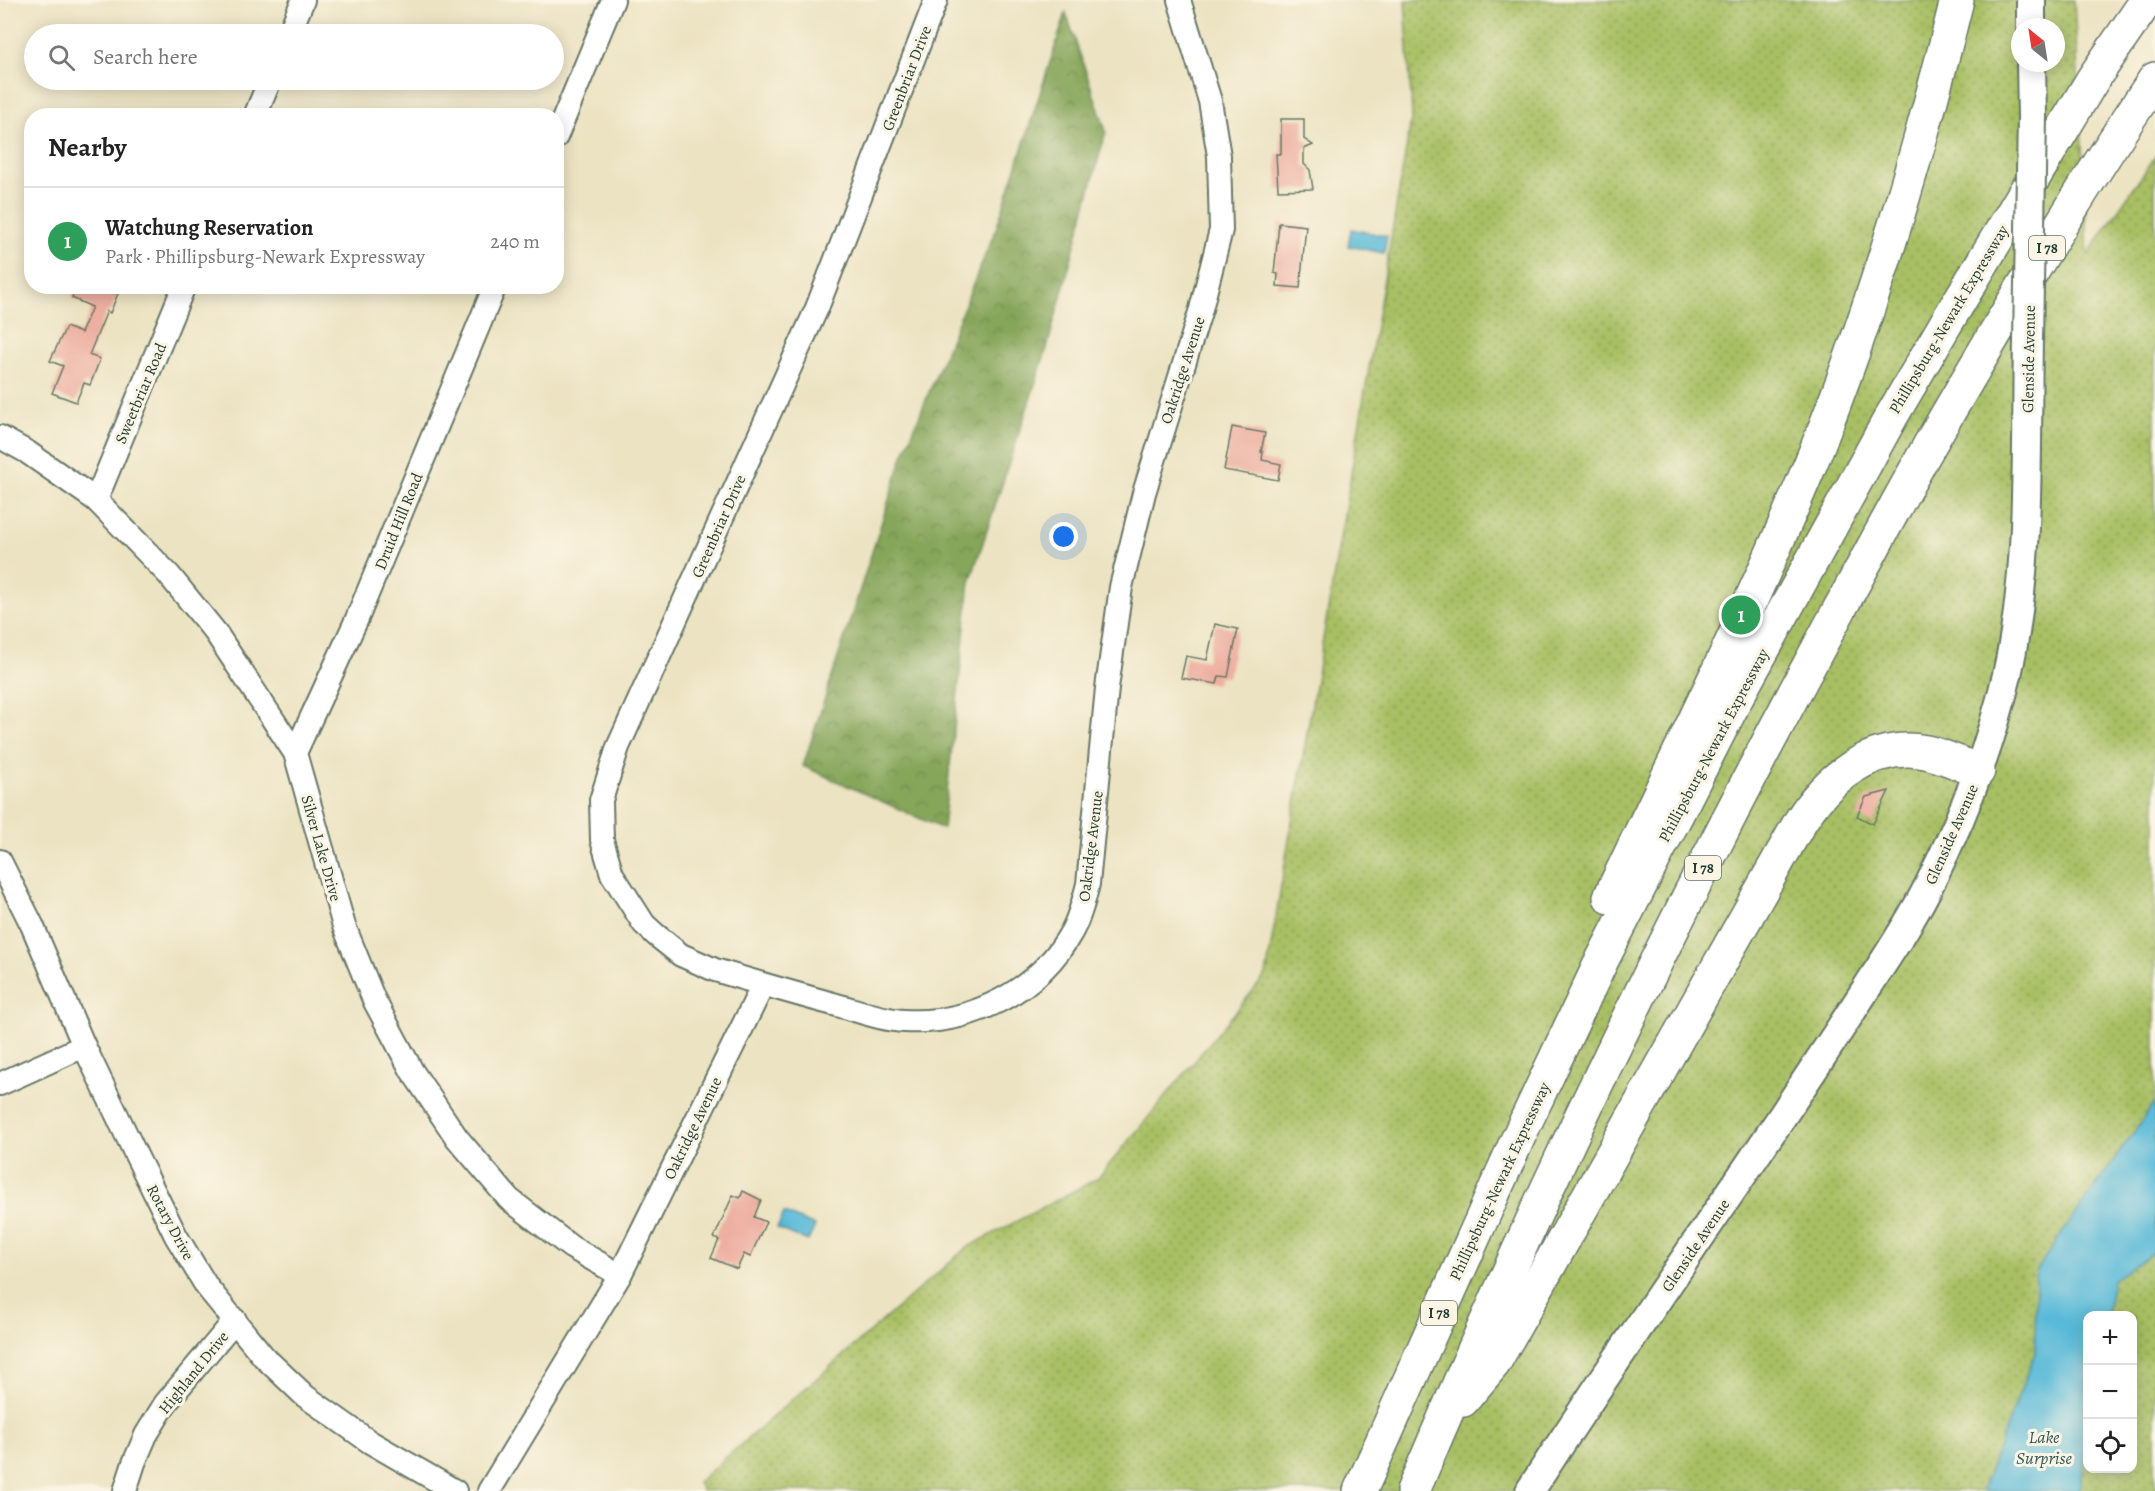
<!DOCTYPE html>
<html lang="en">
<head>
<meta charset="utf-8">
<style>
  body { margin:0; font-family:Alegreya,serif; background:#f6f6f6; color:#222 }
  .controls { position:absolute; right:18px; bottom:18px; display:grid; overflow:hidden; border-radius:12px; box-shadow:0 3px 15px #0003 }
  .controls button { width:54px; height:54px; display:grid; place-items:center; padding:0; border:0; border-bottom:2px solid #e0e0e0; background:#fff; color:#222; font:30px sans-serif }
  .compass { position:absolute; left:2011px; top:18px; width:54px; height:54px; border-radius:50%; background:#fff; box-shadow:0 3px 15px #0003; rotate:330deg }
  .you { position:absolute; left:1064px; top:537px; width:21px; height:21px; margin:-15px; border:4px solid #fff; border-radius:50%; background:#1a73e8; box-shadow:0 0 0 9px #1a73e833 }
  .badge { display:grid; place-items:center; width:39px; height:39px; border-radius:50%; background:#b5179e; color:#fff; font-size:20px; font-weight:700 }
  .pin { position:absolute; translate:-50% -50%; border:3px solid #fff; box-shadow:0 2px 6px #0006 }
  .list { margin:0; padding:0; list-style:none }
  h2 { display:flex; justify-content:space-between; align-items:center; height:78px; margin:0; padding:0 24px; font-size:26px }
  h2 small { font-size:20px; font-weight:400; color:#767676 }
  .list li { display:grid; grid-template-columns:39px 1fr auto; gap:18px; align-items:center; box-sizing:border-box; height:108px; padding:0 24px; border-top:2px solid #e0e0e0 }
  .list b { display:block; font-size:22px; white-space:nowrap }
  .list p { margin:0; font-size:20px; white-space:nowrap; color:#767676 }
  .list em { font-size:20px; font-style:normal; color:#767676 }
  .icon { flex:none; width:33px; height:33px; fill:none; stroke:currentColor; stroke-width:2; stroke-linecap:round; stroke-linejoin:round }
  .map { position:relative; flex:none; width:2155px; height:1491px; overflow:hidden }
  .search { position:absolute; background:#fff; box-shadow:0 3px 15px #0003; left:24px; top:24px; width:540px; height:66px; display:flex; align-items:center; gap:15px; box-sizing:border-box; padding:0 21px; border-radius:33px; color:#767676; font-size:22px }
  .panel { position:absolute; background:#fff; box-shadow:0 3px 15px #0003; left:24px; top:108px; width:540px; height:186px; border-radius:24px }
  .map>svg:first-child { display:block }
  .forest { fill:url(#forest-crowns); stroke:#527247; stroke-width:1.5 }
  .park { fill:url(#park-dots); stroke:#647e4c; stroke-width:1.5; fill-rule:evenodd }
  .water { fill:#59b9d8; stroke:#3c7b86; stroke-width:1.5 }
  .building { fill:#edafa0 }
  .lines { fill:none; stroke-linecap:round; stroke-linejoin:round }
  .minor-casing { stroke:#677766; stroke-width:26 }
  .major-casing { stroke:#677766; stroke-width:32 }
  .highway-casing { stroke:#677766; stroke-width:36 }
  .minor { stroke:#fff; stroke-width:22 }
  .major { stroke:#fff; stroke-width:28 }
  .highway { stroke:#fff; stroke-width:33 }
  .major-bridge-casing { stroke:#677766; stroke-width:32; stroke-linecap:butt }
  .major-bridge { stroke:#fff; stroke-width:28 }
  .labels { text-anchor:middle; stroke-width:6; stroke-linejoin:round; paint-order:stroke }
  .shield { fill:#fcf5e5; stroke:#617469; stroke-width:1.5 }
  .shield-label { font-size:15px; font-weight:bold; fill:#1f3d34 }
  .street-label { font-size:16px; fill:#1f3d34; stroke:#fcf5e5 }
  .water-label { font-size:18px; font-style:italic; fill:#2e5c5d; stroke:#fcf5e5 }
</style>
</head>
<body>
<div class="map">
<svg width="2155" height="1491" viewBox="0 0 2155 1491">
  <defs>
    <pattern id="forest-crowns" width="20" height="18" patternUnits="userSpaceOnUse" patternTransform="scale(1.5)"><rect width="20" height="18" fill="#86a65a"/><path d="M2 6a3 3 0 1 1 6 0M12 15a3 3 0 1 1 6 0" fill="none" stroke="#6d884b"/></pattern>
    <pattern id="park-dots" width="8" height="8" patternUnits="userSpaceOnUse" patternTransform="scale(1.5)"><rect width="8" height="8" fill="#a8bf64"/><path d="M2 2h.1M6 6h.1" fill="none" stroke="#889c53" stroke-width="1.8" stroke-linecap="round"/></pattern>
  </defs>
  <rect width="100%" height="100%" fill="#fcf5e5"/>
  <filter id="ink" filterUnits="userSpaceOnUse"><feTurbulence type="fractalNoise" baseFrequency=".0167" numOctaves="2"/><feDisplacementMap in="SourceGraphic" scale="12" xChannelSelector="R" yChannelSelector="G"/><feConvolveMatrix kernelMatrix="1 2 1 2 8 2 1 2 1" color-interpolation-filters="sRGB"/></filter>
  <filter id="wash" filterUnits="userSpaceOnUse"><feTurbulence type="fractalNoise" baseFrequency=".008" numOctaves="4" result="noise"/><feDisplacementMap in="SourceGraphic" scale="24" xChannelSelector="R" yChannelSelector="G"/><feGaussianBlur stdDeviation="1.35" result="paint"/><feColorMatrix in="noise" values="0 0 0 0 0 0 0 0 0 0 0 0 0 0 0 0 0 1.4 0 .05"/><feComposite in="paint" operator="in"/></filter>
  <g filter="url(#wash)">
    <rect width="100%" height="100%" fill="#ece3c2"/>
    <polygon class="forest" points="1066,13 1106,131 1047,348 970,582 943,829 803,766 903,456 997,226"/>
    <path class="park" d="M1405 0H2074L2088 254 2155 157V1491H702L698 1482 966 1248 1098 1178 1266 975 1412 114ZM2020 27H2056V63H2020ZM2088 1316H2132V1468H2088Z"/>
    <g class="water">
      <polygon points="1351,229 1387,236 1384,253 1348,246"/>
      <polygon points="2155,1102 2155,1252 2113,1280 2107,1315 2088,1316 2087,1443 2080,1491 1982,1491 2035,1353 2036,1270"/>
      <polygon points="784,1213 815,1226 808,1241 777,1228"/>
    </g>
    <g id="blocks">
      <g class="building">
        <polygon points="1281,119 1304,119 1304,139 1313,145 1304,149 1304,164 1310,170 1313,189 1278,190 1276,154 1281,154"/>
        <polygon points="1279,223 1306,226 1300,288 1277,286 1278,274 1274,273"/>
        <polygon points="76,286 121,286 110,313 107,311 89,355 100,359 90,385 84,383 76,402 52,393 63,366 50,361 66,327 81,333 92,307 72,298"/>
        <polygon points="1232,427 1265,433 1261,452 1263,452 1262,460 1281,464 1278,480 1224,470"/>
        <polygon points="1215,624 1238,629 1228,677 1219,676 1217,684 1181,678 1186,656 1207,660"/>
        <polygon points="1889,791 1873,824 1857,816 1866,797"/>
        <polygon points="743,1191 761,1200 754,1217 766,1222 750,1257 744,1254 737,1269 711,1258 719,1240 714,1238 733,1195 740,1198"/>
      </g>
    </g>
  </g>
  <g filter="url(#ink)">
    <use href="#blocks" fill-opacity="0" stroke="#677766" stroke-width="1.5"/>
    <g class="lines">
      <defs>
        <g id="minor">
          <path d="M936 0 817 308 618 747 601 800 602 840 612 874 644 924 656 935 681 955 715 970C755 982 796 994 837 1005 859 1011 882 1020 904 1021 971 1025 1039 991 1072 931 1080 916 1084 900 1088 884L1107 688 1121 587 1144 493 1201 309 1221 230 1219 156 1210 101 1179 0"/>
          <polyline points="289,34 303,0"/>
          <polyline points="255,116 270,80"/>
          <polyline points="556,137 613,0"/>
          <polyline points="0,437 27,452 96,500 169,575 216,633 295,753 344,926 374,1000 412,1071 457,1138 509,1199 571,1247 620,1275"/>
          <polyline points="96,500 184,286"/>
          <polyline points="295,753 356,621 495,286"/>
          <polyline points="0,861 32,925 84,1046 137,1157 176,1236 207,1287 264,1357 305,1396 370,1442 455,1491"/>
          <polyline points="0,1084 84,1046"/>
          <polyline points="125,1491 134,1463 146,1435 165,1404 235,1320"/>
          <polyline points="489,1491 620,1275 763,985"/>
        </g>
        <g id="major">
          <polyline points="2031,0 2031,27"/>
          <polyline points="2031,63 2032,117"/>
          <path d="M1530 1491C1610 1366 1696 1244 1779 1121 1809 1076 1839 1031 1868 986 1889 954 1911 921 1928 887 1962 820 1990 748 2007 675 2031 568 2026 450 2028 340"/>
        </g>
        <g id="highway">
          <path d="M1610 897C1680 750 1753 604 1815 453 1874 306 1919 153 1957 0"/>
          <path d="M1463 1400 1494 1363 1800 822C1826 780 1872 741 1926 752 1944 756 1961 764 1978 771"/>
          <polyline points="1360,1491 1519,1136 1602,960 1737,697 1891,417 1945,325 2093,79 2147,0"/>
          <path d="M1413 1491C1540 1190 1683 897 1839 610 1874 547 1907 483 1944 420 2011 305 2080 190 2155 79"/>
        </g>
      </defs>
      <use href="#minor" class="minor-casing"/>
      <use href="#major" class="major-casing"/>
      <use href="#highway" class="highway-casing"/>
      <use href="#minor" class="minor"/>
      <use href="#major" class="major"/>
      <use href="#highway" class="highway"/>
      <defs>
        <polyline id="major-bridge" points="2028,340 2032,117"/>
      </defs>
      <use href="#major-bridge" class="major-bridge-casing"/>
      <use href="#major-bridge" class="major-bridge"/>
    </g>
  </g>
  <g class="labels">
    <g class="shield">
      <rect x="2029" y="236" width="36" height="24" rx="4.5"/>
      <rect x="1685" y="856" width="36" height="24" rx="4.5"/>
      <rect x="1421" y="1301" width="36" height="24" rx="4.5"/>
    </g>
    <g class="shield-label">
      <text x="2047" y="253">I 78</text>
      <text x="1703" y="873">I 78</text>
      <text x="1439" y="1318">I 78</text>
    </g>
    <g class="street-label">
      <text transform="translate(906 78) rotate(-69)" y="6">Greenbriar Drive</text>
      <text transform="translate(1948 319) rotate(-59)" y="6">Phillipsburg-Newark Expressway</text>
      <text transform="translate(2028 359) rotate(-89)" y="6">Glenside Avenue</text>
      <text transform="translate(1182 370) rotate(-72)" y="6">Oakridge Avenue</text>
      <text transform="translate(140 393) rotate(-67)" y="6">Sweetbriar Road</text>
      <text transform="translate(398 521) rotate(-68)" y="6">Druid Hill Road</text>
      <text transform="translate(718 526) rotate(-66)" y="6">Greenbriar Drive</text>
      <text transform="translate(1713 745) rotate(-62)" y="6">Phillipsburg-Newark Expressway</text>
      <text transform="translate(1951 834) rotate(-66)" y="6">Glenside Avenue</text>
      <text transform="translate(1090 846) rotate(-83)" y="6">Oakridge Avenue</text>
      <text transform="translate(322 848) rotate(74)" y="6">Silver Lake Drive</text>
      <text transform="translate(692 1128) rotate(-64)" y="6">Oakridge Avenue</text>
      <text transform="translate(1499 1181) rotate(-65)" y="6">Phillipsburg-Newark Expressway</text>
      <text transform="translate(171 1222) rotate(62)" y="6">Rotary Drive</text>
      <text transform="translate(1695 1245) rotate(-56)" y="6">Glenside Avenue</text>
      <text transform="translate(193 1372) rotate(-51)" y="6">Highland Drive</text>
    </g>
    <g class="water-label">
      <text x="2044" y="1443">Lake<tspan x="2044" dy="21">Surprise</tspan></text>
    </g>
  </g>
</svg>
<div class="controls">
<button>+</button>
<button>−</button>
<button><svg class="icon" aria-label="locate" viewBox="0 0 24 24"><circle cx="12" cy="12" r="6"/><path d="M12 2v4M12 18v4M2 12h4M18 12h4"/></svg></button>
</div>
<svg class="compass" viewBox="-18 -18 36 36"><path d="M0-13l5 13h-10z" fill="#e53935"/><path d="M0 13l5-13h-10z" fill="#767676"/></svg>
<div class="you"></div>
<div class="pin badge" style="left:1741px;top:615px;background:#2e9e5b">1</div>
<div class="search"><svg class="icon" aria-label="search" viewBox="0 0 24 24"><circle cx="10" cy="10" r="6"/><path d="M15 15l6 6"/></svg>Search here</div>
<section class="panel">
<h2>Nearby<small></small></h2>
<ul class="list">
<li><span class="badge" style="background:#2e9e5b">1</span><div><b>Watchung Reservation</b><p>Park · Phillipsburg-Newark Expressway</p></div><em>240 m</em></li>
</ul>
</section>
</div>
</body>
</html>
